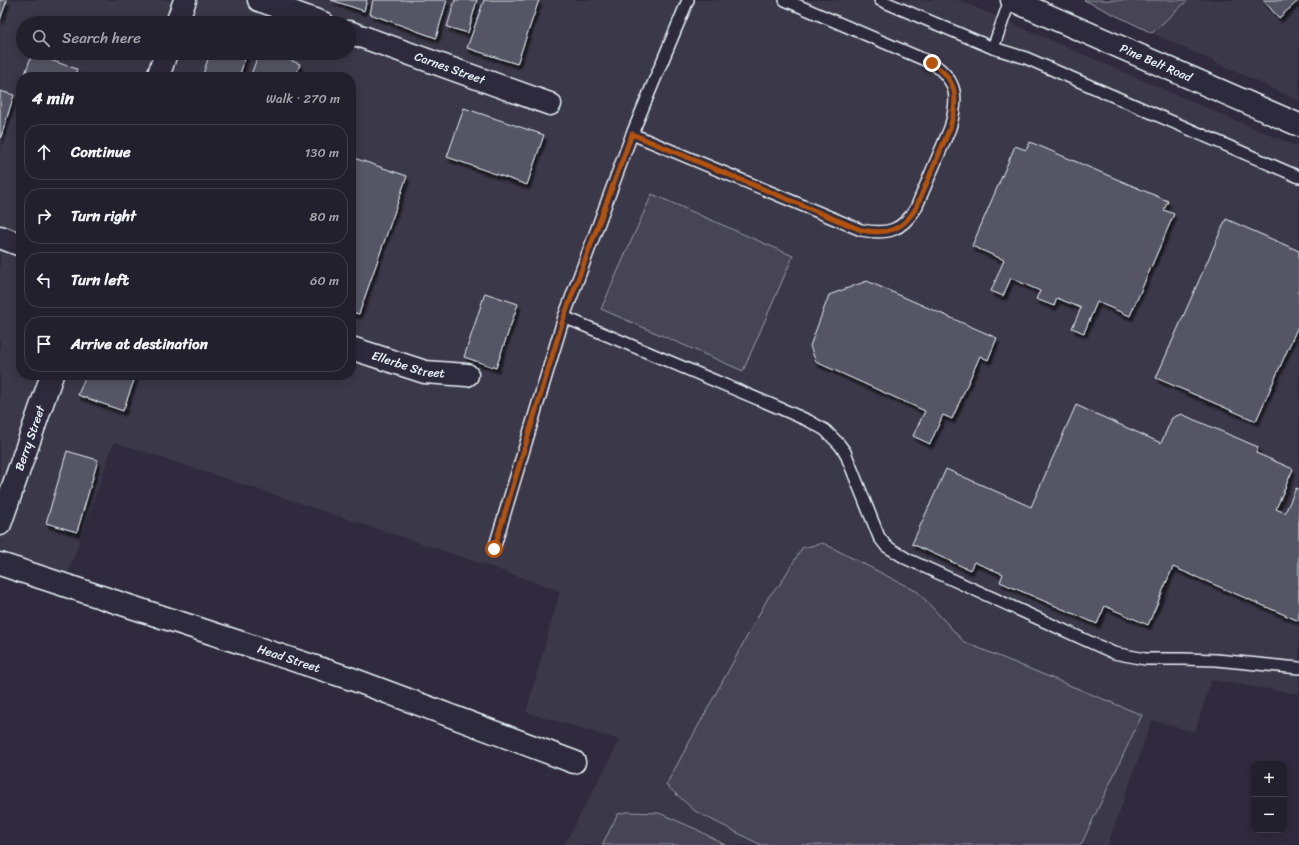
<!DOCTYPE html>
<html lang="en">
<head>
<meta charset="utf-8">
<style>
  body { margin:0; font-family:Sriracha,sans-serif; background:#2b2836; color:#f1f3f6 }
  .controls { position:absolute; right:12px; bottom:12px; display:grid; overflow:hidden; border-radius:8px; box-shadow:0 2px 10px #0003 }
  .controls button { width:36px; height:36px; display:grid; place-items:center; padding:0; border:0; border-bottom:1px solid #403e4a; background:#23202e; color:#f1f3f6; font:20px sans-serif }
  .stop { position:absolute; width:12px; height:12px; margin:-9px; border:3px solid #b45309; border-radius:50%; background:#fff }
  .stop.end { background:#b45309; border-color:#fff; box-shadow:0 1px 4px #0008 }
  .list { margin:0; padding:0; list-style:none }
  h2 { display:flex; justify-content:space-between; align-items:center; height:52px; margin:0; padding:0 16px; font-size:17px }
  h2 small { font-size:13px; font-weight:400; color:#a3a3aa }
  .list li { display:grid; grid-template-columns:26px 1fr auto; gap:12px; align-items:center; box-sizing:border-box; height:56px; margin:0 8px 8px; padding:0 8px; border:1px solid #403e4a; border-radius:16px }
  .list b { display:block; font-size:15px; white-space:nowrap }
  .list em { font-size:13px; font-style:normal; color:#a3a3aa }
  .icon { flex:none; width:22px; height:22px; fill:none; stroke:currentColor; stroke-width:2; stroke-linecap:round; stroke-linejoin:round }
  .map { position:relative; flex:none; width:1299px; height:845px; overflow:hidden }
  .search { position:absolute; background:#23202e; box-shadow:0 2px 10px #0003; left:16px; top:16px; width:340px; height:44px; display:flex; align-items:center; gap:10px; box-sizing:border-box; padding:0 14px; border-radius:22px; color:#a3a3aa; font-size:15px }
  .panel { position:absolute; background:#23202e; box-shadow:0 2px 10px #0003; left:16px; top:72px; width:340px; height:308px; border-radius:16px }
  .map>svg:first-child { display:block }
  .built { fill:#3b3749; fill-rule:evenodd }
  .green { fill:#464455; stroke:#979aa6 }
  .building { fill:#575565; stroke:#e8f1f8; filter:url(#shadow) }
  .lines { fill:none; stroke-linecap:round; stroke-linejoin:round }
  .lane-casing { stroke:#e8f1f8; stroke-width:14 }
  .street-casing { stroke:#e8f1f8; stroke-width:25 }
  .secondary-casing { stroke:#e8f1f8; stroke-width:25 }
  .lane { stroke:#2f2a3d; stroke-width:11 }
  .street { stroke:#2f2a3d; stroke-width:22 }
  .secondary { stroke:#2f2a3d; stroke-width:22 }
  .route { stroke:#b45309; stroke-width:5 }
  .labels { text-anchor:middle; stroke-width:3; stroke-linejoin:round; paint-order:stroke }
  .street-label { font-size:12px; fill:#e8f1f8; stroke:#2f2a3d }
</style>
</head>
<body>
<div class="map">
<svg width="1299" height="845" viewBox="0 0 1299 845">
  <defs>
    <filter id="shadow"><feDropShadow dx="2.5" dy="4.5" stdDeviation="1" flood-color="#0009"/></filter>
  </defs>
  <rect width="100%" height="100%" fill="#2f2a3d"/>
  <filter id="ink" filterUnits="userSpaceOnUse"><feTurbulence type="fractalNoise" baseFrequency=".025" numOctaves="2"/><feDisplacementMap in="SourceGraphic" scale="8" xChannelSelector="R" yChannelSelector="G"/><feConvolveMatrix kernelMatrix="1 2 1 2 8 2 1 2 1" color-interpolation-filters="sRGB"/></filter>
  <g filter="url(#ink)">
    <g class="built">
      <path d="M0 0H959L1225 116 1299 147V694L1211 680 1195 732 1152 720 1108 845H564L620 740 526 712 560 591 447 552 114 442 68 574 0 550ZM23 23H349V53H23ZM21 77H351V375H21Z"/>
      <polygon points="1188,0 1299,0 1299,101 1152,33"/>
    </g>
    <g class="green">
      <polygon points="1084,0 1188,0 1152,33"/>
      <polygon points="652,194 793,256 743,371 601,309"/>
      <polygon points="823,543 918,592 964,642 1142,715 1081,845 761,845 695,811 666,785 769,596 780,584 802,548"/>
      <polygon points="627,812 659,813 696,829 725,845 602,845 618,814"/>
    </g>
    <g class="building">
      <polygon points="0,0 7,0 0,20"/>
      <polygon points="331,0 367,0 364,11"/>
      <polygon points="373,0 447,0 436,38 370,14"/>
      <polygon points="455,0 477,0 468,33 447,27"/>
      <polygon points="484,0 539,0 517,64 467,48"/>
      <polygon points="1263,0 1299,0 1279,18"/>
      <polygon points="210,53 247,53 239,77 202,77"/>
      <polygon points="259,53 272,53 300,64 295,77 250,77"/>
      <polygon points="32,54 77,69 75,77 24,77"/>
      <polygon points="0,91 14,95 0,140"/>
      <polygon points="464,108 544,135 527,185 447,157"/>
      <polygon points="1030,142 1168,201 1164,210 1174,214 1130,316 1097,302 1084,333 1072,328 1081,308 1057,298 1054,306 1036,299 1040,291 1011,278 1003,296 991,291 1004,260 972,246 1015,146 1026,150"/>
      <polygon points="351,157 407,176 359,314 351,312 351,211 354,202 351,201"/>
      <polygon points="1226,219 1299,251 1299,324 1256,421 1156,378"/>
      <polygon points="867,281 997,338 988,360 980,356 952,419 943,415 930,444 913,436 925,411 816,362 810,346 829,295"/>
      <polygon points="485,293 518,304 496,368 464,357"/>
      <polygon points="86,375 136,375 123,411 78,395"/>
      <polygon points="1076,405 1161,443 1172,418 1181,414 1258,447 1256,453 1293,469 1276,509 1285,513 1296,488 1299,489 1299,621 1173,567 1148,625 1105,606 1097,624 1000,582 1003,574 974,562 970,570 912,544 946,469 1031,507"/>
      <polygon points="67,451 98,460 77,532 46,523"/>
    </g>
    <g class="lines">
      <defs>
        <g id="lane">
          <polyline points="880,0 993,48 1026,58 1299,177"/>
          <polyline points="993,48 1010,0"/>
          <path d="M632 134 861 230C887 235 902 231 916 208L950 128C958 100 959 81 932 63L785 0"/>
          <polyline points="564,317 784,410 809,421 825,430 839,444 845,452 879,537 886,546 907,559 1114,653 1145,659 1183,659 1216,660 1299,668"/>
          <polyline points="494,549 564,317 632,134 688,0"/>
        </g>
        <g id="street">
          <polyline points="259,0 323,23"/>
          <polyline points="177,23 185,0"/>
          <path id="s1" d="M349 32 550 104"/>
          <polyline points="158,77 166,53"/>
          <polyline points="0,237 21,245"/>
          <path id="s2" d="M351 348 425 372 467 375"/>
          <path id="s3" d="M0 524 52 375"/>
          <path id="s4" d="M0 564 352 679 574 762"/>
        </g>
        <g id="secondary">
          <path id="s5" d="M1012 0 1299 125"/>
        </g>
      </defs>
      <use href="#lane" class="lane-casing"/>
      <use href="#street" class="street-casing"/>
      <use href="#secondary" class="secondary-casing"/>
      <use href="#lane" class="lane"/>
      <use href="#street" class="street"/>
      <use href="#secondary" class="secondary"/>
    </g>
  </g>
  <g class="lines" filter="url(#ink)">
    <path class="route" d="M494 549 564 317 632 134 861 230C887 235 902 231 916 208L950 128C958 100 959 81 932 63"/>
  </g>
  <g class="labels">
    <g class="street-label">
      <text dy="4" stroke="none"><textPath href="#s5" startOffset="157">Pine Belt Road</textPath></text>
      <text dy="4" stroke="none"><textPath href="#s1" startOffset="107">Carnes Street</textPath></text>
      <text dy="4" stroke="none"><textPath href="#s2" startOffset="60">Ellerbe Street</textPath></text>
      <text dy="4" stroke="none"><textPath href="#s3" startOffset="91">Berry Street</textPath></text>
      <text dy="4" stroke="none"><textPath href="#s4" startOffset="304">Head Street</textPath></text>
    </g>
  </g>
</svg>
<div class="controls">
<button>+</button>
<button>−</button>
</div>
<div class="stop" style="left:494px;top:549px"></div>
<div class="stop end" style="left:932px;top:63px"></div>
<div class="search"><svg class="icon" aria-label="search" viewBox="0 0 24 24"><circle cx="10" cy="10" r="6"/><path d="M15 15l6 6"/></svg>Search here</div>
<section class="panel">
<h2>4 min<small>Walk · 270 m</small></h2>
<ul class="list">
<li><svg class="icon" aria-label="ahead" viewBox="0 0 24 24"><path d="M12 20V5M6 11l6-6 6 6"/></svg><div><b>Continue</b></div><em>130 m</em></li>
<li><svg class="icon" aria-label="right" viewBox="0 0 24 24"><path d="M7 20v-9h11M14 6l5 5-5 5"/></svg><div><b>Turn right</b></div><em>80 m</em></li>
<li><svg class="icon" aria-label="left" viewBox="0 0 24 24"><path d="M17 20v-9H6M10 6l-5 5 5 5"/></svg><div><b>Turn left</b></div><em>60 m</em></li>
<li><svg class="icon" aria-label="arrive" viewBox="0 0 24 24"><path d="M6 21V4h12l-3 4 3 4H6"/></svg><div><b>Arrive at destination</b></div></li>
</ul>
</section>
</div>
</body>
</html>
